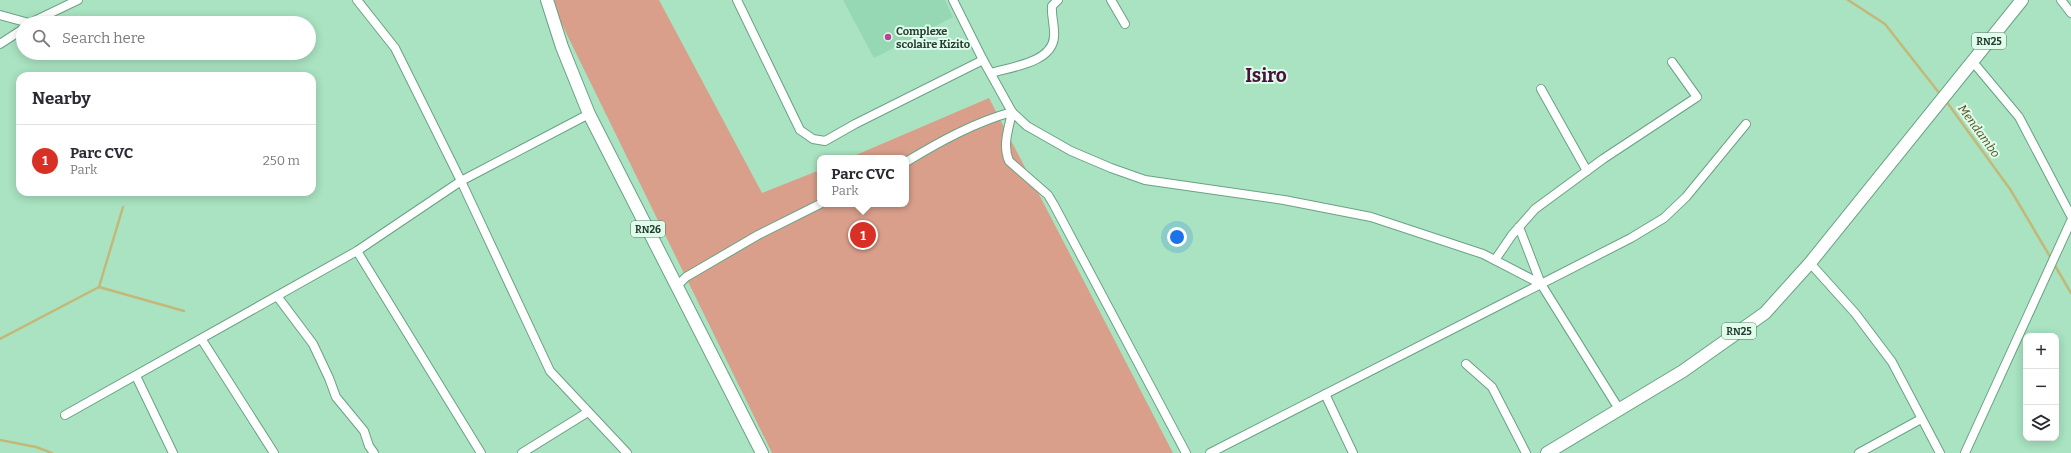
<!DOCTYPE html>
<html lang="en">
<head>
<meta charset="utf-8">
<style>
  body { margin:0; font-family:Bitter,serif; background:#f7f7f7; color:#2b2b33 }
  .controls { position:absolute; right:12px; bottom:12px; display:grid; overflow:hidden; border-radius:8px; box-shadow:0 2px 10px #0003 }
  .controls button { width:36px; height:36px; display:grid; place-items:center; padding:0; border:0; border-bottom:1px solid #e1e1e2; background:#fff; color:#2b2b33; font:20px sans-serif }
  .you { position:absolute; left:1177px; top:237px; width:14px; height:14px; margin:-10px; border:3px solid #fff; border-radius:50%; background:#1a73e8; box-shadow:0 0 0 6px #1a73e833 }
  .badge { display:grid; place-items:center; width:26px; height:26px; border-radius:50%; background:#d93025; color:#fff; font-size:13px; font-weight:700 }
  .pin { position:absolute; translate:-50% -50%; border:2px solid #fff; box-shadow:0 1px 4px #0006 }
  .popup { position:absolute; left:817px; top:155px; width:92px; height:52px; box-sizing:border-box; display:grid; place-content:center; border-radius:8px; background:#fff; filter:drop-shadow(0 1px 3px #0005); font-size:13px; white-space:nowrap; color:#7c7c81 }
  .popup b { font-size:15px; color:#2b2b33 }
  .popup::after { content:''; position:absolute; left:50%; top:100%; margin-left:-8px; border:8px solid transparent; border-top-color:#fff }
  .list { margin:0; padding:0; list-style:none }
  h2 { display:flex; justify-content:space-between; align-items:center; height:52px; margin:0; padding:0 16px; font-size:17px }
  h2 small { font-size:13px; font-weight:400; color:#7c7c81 }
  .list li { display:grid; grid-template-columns:26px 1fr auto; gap:12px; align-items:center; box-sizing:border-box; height:72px; padding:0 16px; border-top:1px solid #e1e1e2 }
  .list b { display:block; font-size:15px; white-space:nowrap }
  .list p { margin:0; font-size:13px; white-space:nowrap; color:#7c7c81 }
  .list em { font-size:13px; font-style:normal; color:#7c7c81 }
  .icon { flex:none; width:22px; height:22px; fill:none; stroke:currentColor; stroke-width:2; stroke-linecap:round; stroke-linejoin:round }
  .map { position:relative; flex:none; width:2071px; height:453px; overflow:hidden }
  .search { position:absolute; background:#fff; box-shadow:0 2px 10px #0003; left:16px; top:16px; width:300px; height:44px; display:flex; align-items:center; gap:10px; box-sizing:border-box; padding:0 14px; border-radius:22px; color:#7c7c81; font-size:15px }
  .panel { position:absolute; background:#fff; box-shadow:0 2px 10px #0003; left:16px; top:72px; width:300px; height:124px; border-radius:12px }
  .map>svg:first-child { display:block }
  .built { fill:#96d8b3 }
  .green { fill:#d99f8b }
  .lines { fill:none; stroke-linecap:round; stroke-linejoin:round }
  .stream { stroke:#c4b879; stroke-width:2.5 }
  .minor-casing { stroke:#6aa283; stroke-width:10 }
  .primary-casing { stroke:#6aa283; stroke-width:14 }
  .minor { stroke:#fff; stroke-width:8 }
  .primary { stroke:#fff; stroke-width:12 }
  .poi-dot { fill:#b8439b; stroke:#e0fceb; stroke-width:1.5 }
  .labels { text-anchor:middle; stroke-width:4; stroke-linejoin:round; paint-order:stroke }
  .shield { fill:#e0fceb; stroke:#5d7667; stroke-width:1 }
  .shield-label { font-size:10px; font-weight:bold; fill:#253c2f }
  .poi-label { font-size:11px; font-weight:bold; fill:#253c2f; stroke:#e0fceb; text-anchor:start }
  .water-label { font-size:12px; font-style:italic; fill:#584f1f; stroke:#e0fceb }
  .town-label { font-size:19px; font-weight:bold; fill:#48103b; stroke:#e0fceb }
</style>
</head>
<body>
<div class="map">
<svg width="2071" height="453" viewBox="0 0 2071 453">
  <rect width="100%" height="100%" fill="#a9e3c1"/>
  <polygon class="built" points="843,0 945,0 953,17 874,58"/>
  <polygon class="green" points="550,0 659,0 762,193 820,170 820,204 906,204 906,158 849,158 989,98 1173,453 772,453"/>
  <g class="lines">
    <g class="stream">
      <polyline points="1848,0 1885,24 1940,94"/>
      <polyline points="1946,101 2010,189 2052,260"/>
      <polyline points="2054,264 2071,293"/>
      <polyline points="99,287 184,311"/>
      <polyline points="0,339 99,287 123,207"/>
      <polyline points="0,440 36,447 52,453"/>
    </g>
    <defs>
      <g id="minor">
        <polyline points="357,0 395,48 461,181 550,371 627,453"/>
        <polyline points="737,0 800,130 813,139 825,141 855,124 983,60 1012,112 1027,126 1071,151 1111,168 1145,180 1284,200 1371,217 1483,254 1541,284 1619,409"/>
        <polyline points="953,0 983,60"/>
        <polyline points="1111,0 1125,24"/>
        <polyline points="2061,0 2071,13"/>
        <polyline points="0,15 29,23"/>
        <polyline points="30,23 78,0"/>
        <polyline points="0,44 23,29"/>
        <polyline points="1973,62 2019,117 2071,216"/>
        <path d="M991 73C1010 67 1052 63 1054 37 1055 26 1051 16 1052 6L1058 0"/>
        <polyline points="1541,89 1587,171"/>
        <path d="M906 162C939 142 975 122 1012 112 1009 128 1002 145 1009 161L1048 195 1054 205 1186 453"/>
        <polyline points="1519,227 1541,284"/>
        <polyline points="357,251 481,453"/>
        <polyline points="1495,260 1512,235 1535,209 1603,159 1697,97 1672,62"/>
        <polyline points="1810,263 1855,313 1892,362 1940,453"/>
        <polyline points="677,286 686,277 758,235 820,204"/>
        <polyline points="277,296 313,344 329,378 336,397 364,431 369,446 374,453"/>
        <polyline points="202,340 274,453"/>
        <polyline points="1466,364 1492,387 1526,453"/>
        <polyline points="136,376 173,453"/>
        <polyline points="1325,394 1353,453"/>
        <polyline points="65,415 357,251 461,181 589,114"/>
        <polyline points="522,453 588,412"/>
        <polyline points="1210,453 1631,238 1664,218 1686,197 1746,124"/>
        <polyline points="1859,453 1921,419"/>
        <polyline points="1965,453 2071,221"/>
      </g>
      <g id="primary">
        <polyline points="547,0 562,47 589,114 762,453"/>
        <polyline points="1547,453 1683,371 1765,313 1810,263 2022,0"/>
      </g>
    </defs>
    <use href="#minor" class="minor-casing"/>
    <use href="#primary" class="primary-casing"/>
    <use href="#minor" class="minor"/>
    <use href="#primary" class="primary"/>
  </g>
  <circle class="poi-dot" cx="888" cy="37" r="4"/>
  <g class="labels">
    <g class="shield">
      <rect x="1972" y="33" width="34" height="16" rx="3"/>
      <rect x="631" y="221" width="34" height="16" rx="3"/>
      <rect x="1722" y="323" width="34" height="16" rx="3"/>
    </g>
    <g class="shield-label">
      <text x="1989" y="45">RN25</text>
      <text x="648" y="233">RN26</text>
      <text x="1739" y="335">RN25</text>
    </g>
    <g class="poi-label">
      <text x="896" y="35">Complexe<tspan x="896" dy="13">scolaire Kizito</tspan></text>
    </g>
    <g class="water-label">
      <text transform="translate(1979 131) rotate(54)" y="4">Mendambo</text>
    </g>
    <g class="town-label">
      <text x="1266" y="82">Isiro</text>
    </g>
  </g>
</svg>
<div class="controls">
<button>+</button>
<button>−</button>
<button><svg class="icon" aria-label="layers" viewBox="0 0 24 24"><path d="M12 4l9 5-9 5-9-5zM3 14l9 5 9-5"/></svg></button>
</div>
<div class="you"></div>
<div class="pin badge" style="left:863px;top:235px">1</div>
<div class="popup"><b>Parc CVC</b>Park</div>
<div class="search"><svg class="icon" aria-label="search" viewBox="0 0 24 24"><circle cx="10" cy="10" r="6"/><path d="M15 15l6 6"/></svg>Search here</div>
<section class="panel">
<h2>Nearby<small></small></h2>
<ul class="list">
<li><span class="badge">1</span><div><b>Parc CVC</b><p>Park</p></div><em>250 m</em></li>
</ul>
</section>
</div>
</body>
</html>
